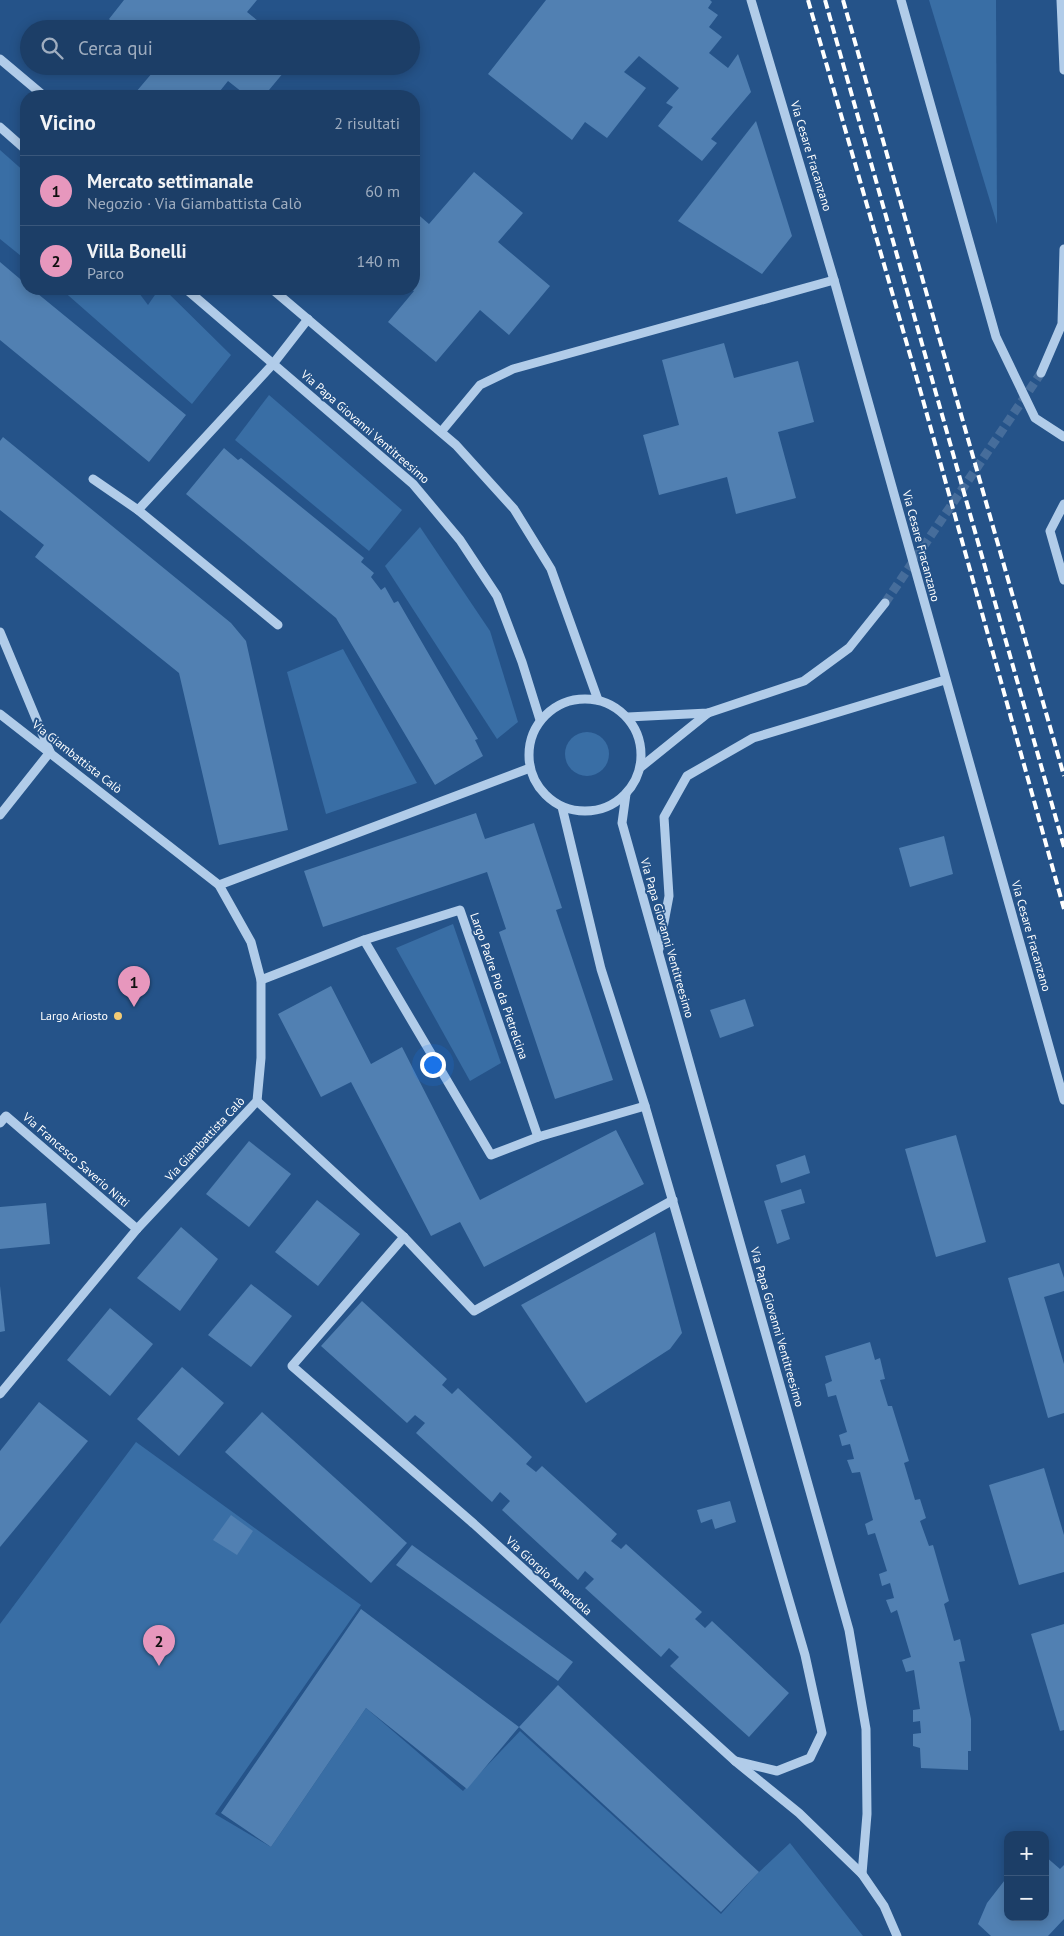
<!DOCTYPE html>
<html lang="it">
<head>
<meta charset="utf-8">
<style>
  body { margin:0; font-family:"PT Sans",sans-serif; background:#25456d; color:#f1f3f6 }
  .controls { position:absolute; right:15px; bottom:15px; display:grid; overflow:hidden; border-radius:10px; box-shadow:0 2px 12px #0003 }
  .controls button { width:45px; height:45px; display:grid; place-items:center; padding:0; border:0; border-bottom:1px solid #3a577b; background:#1c3e67; color:#f1f3f6; font:25px sans-serif }
  .you { position:absolute; left:432px; top:1064px; width:18px; height:18px; margin:-12px; border:4px solid #fff; border-radius:50%; background:#1a73e8; box-shadow:0 0 0 8px #1a73e833 }
  .badge { display:grid; place-items:center; width:32px; height:32px; border-radius:50%; background:#e797bd; color:#111; font-size:16px; font-weight:700 }
  .pin { position:absolute; translate:-50% -41px; filter:drop-shadow(0 1px 2px #0008) }
  .pin::after { content:''; position:absolute; top:26px; width:18px; height:15px; background:inherit; clip-path:polygon(0 0,100% 0,50% 100%) }
  .list { margin:0; padding:0; list-style:none }
  h2 { display:flex; justify-content:space-between; align-items:center; height:65px; margin:0; padding:0 20px; font-size:21px }
  h2 small { font-size:16px; font-weight:400; color:#a0aec0 }
  .list li { display:grid; grid-template-columns:32px 1fr auto; gap:15px; align-items:center; box-sizing:border-box; height:70px; padding:0 20px; border-top:1px solid #3a577b }
  .list b { display:block; font-size:19px; white-space:nowrap }
  .list p { margin:0; font-size:16px; white-space:nowrap; color:#a0aec0 }
  .list em { font-size:16px; font-style:normal; color:#a0aec0 }
  .icon { flex:none; width:28px; height:28px; fill:none; stroke:currentColor; stroke-width:2; stroke-linecap:round; stroke-linejoin:round }
  .map { position:relative; flex:none; width:1064px; height:1936px; overflow:hidden }
  .search { position:absolute; background:#1c3e67; box-shadow:0 2px 12px #0003; left:20px; top:20px; width:400px; height:55px; display:flex; align-items:center; gap:12px; box-sizing:border-box; padding:0 18px; border-radius:28px; color:#a0aec0; font-size:19px }
  .panel { position:absolute; background:#1c3e67; box-shadow:0 2px 12px #0003; left:20px; top:90px; width:400px; height:205px; border-radius:20px }
  .map>svg:first-child { display:block }
  .green { fill:#396ea5 }
  .building { fill:#5180b2 }
  .lines { fill:none; stroke-linecap:round; stroke-linejoin:round }
  .minor-tunnel { stroke:#466d9b; stroke-width:9; stroke-dasharray:9 4.5; stroke-linecap:butt }
  .minor { stroke:#b1cce9; stroke-width:9 }
  .rail { stroke:#fff; stroke-width:4; stroke-dasharray:9 4; stroke-linecap:butt }
  .poi-dot { fill:#f3cb75; stroke:#255389; stroke-width:2 }
  .labels { text-anchor:middle; stroke-width:4; stroke-linejoin:round; paint-order:stroke }
  .street-label { font-size:12px; fill:#fff; stroke:#255389 }
  .poi-label { font-size:12px; fill:#fff; stroke:#255389; text-anchor:end }
</style>
</head>
<body>
<div class="map">
<svg width="1064" height="1936" viewBox="0 0 1064 1936">
  <rect width="100%" height="100%" fill="#255389"/>
  <g class="green">
    <polygon points="929,0 996,0 997,224"/>
    <polygon points="0,150 26,173 26,260 0,239"/>
    <polygon points="61,289 136,289 148,305 159,289 164,289 231,355 192,404"/>
    <polygon points="269,395 402,510 369,551 235,440"/>
    <polygon points="420,527 490,631 518,722 497,739 385,566"/>
    <polygon points="343,649 417,783 326,814 287,672"/>
    <circle cx="587" cy="754" r="22"/>
    <polygon points="453,924 501,1063 470,1081 396,948"/>
    <polygon points="136,1442 361,1605 215,1814 271,1847 366,1708 463,1791 520,1731 721,1914 758,1873 790,1843 863,1936 0,1936 0,1624"/>
  </g>
  <g class="building">
    <polygon points="124,0 257,0 247,12 268,29 120,29 109,19"/>
    <polygon points="546,0 710,0 712,2 708,8 718,15 709,27 722,37 709,53 728,68 738,54 751,92 711,139 717,143 702,161 658,126 673,107 666,103 679,88 639,56 624,72 646,88 607,138 585,122 572,140 488,74"/>
    <polygon points="158,66 289,66 264,96 247,96 228,81 216,96 141,96 136,92"/>
    <polygon points="756,121 792,236 762,274 678,221"/>
    <polygon points="474,172 523,213 498,242 550,286 509,335 480,310 436,362 388,322 414,291 410,289 414,289 414,211 429,224"/>
    <polygon points="0,262 26,284 26,289 32,289 186,415 149,462 0,340"/>
    <polygon points="724,343 734,378 798,361 814,422 778,432 796,498 736,514 727,477 659,495 643,435 679,425 662,360"/>
    <polygon points="3,437 231,623 246,641 288,830 219,845 179,673 35,557 44,545 0,510 0,441"/>
    <polygon points="224,448 238,460 241,458 364,558 361,562 374,573 371,577 381,590 385,587 394,603 398,601 478,739 475,740 483,756 435,785 336,618 186,494"/>
    <polygon points="476,813 485,839 534,823 562,908 556,910 613,1080 555,1099 499,932 506,929 487,872 323,927 304,871"/>
    <polygon points="944,836 953,874 910,887 899,848"/>
    <polygon points="331,986 371,1064 402,1047 480,1200 616,1130 644,1184 484,1267 460,1222 431,1236 351,1082 321,1097 278,1014"/>
    <polygon points="745,999 754,1026 720,1038 710,1010"/>
    <polygon points="956,1135 986,1242 936,1257 905,1149"/>
    <polygon points="249,1141 291,1174 249,1227 206,1194"/>
    <polygon points="805,1155 810,1173 781,1183 776,1165"/>
    <polygon points="801,1189 805,1203 781,1210 790,1239 777,1244 764,1201"/>
    <polygon points="317,1200 360,1234 318,1286 275,1252"/>
    <polygon points="46,1203 50,1244 0,1249 0,1207"/>
    <polygon points="181,1227 218,1259 180,1311 137,1278"/>
    <polygon points="655,1232 682,1333 670,1349 586,1403 521,1305"/>
    <polygon points="1059,1263 1064,1278 1064,1291 1044,1297 1064,1364 1064,1413 1048,1418 1008,1278"/>
    <polygon points="251,1284 292,1316 251,1367 208,1335"/>
    <polygon points="0,1286 5,1331 0,1332"/>
    <polygon points="362,1301 447,1379 442,1385 452,1394 458,1388 532,1457 526,1464 536,1472 542,1466 617,1534 611,1541 621,1549 626,1544 702,1612 695,1619 705,1628 712,1621 789,1693 749,1737 670,1666 679,1657 669,1648 661,1657 585,1588 594,1579 585,1571 578,1580 502,1510 510,1501 500,1492 492,1502 416,1433 425,1423 415,1415 407,1423 321,1346"/>
    <polygon points="110,1308 153,1344 110,1396 67,1360"/>
    <polygon points="870,1342 875,1360 880,1358 885,1379 880,1380 888,1406 892,1406 909,1461 904,1463 915,1500 920,1499 926,1518 920,1521 929,1546 933,1545 949,1601 944,1604 954,1641 960,1639 965,1661 959,1662 971,1719 971,1751 968,1751 968,1770 921,1768 920,1748 913,1746 913,1734 921,1733 920,1721 913,1722 913,1710 920,1709 914,1670 906,1672 902,1660 911,1657 897,1610 891,1613 886,1600 894,1598 890,1583 882,1586 879,1574 887,1571 875,1533 868,1535 865,1524 873,1520 860,1472 852,1473 847,1460 854,1459 850,1444 842,1446 839,1435 847,1432 836,1395 828,1397 825,1384 832,1381 825,1356"/>
    <polygon points="182,1367 224,1403 179,1456 137,1419"/>
    <polygon points="39,1402 88,1441 0,1547 0,1451"/>
    <polygon points="262,1412 407,1543 371,1583 225,1452"/>
    <polygon points="1044,1468 1064,1535 1064,1572 1019,1585 989,1485"/>
    <polygon points="730,1501 736,1522 715,1529 712,1519 701,1523 697,1510"/>
    <polygon points="231,1515 253,1531 237,1555 213,1540"/>
    <polygon points="412,1545 520,1623 573,1662 558,1681 396,1565"/>
    <polygon points="361,1609 519,1727 467,1789 366,1708 271,1847 221,1813"/>
    <polygon points="1064,1624 1064,1730 1060,1731 1031,1634"/>
    <polygon points="558,1685 759,1872 721,1912 519,1727"/>
    <polygon points="1045,1856 1060,1869 1064,1865 1064,1919 1048,1936 991,1936 978,1924 987,1903 1008,1876 1008,1917 1045,1917"/>
  </g>
  <g class="lines">
    <polyline class="minor-tunnel" points="885,603 1041,373"/>
    <g class="minor">
      <polyline points="751,0 834,280 1064,1100"/>
      <polyline points="901,0 996,337 1035,418 1064,437"/>
      <polyline points="1061,0 1064,70"/>
      <polyline points="0,59 44,96"/>
      <polyline points="0,127 26,150"/>
      <polyline points="186,289 413,484 460,540 497,596 522,662 540,720"/>
      <polyline points="272,289 456,445 514,509 551,569 598,700"/>
      <polyline points="1041,373 1062,324 1064,249"/>
      <polyline points="441,432 480,385 513,369 834,280"/>
      <polyline points="93,479 138,510 278,625"/>
      <polyline points="1064,504 1050,531 1064,580"/>
      <polyline points="138,510 273,364 308,319"/>
      <polyline points="0,632 50,752"/>
      <circle cx="585" cy="755" r="56"/>
      <polyline points="0,714 219,885 251,942 261,980 261,1058 257,1101 137,1229 0,1394"/>
      <polyline points="628,717 708,713 804,681 849,648 885,603"/>
      <polyline points="641,767 708,713"/>
      <polyline points="626,794 622,823 849,1630 866,1729 867,1814 862,1874"/>
      <polyline points="562,807 601,969 645,1106 805,1655 822,1733 810,1758 777,1771 735,1761"/>
      <polyline points="0,815 50,752"/>
      <polyline points="219,885 530,768"/>
      <polyline points="364,940 491,1155 538,1137"/>
      <polyline points="659,949 669,896 664,817 687,776 753,738 945,680"/>
      <polyline points="261,980 364,940 460,910 538,1137 645,1106"/>
      <polyline points="257,1101 404,1237 474,1311 673,1200"/>
      <polyline points="0,1123 6,1116 137,1229"/>
      <polyline points="404,1237 292,1366 474,1524 735,1761 799,1813 862,1874 884,1906 897,1936"/>
    </g>
    <g class="rail">
      <polyline points="808,0 921,393 1064,909"/>
      <polyline points="825,0 1064,847"/>
      <polyline points="843,0 1064,776"/>
    </g>
  </g>
  <circle class="poi-dot" cx="118" cy="1016" r="5"/>
  <g class="labels">
    <g class="street-label">
      <text transform="translate(811 156) rotate(73)" y="4">Via Cesare Fracanzano</text>
      <text transform="translate(365 427) rotate(41)" y="4">Via Papa Giovanni Ventitreesimo</text>
      <text transform="translate(921 546) rotate(75)" y="4">Via Cesare Fracanzano</text>
      <text transform="translate(77 757) rotate(38)" y="4">Via Giambattista Calò</text>
      <text transform="translate(1031 936) rotate(74)" y="4">Via Cesare Fracanzano</text>
      <text transform="translate(667 938) rotate(74)" y="4">Via Papa Giovanni Ventitreesimo</text>
      <text transform="translate(499 986) rotate(71)" y="4">Largo Padre Pio da Pietrelcina</text>
      <text transform="translate(205 1139) rotate(-47)" y="4">Via Giambattista Calò</text>
      <text transform="translate(76 1160) rotate(41)" y="4">Via Francesco Saverio Nitti</text>
      <text transform="translate(777 1327) rotate(74)" y="4">Via Papa Giovanni Ventitreesimo</text>
      <text transform="translate(549 1576) rotate(42)" y="4">Via Giorgio Amendola</text>
    </g>
    <g class="poi-label">
      <text x="108" y="1020">Largo Ariosto</text>
    </g>
  </g>
</svg>
<div class="controls">
<button>+</button>
<button>−</button>
</div>
<div class="you"></div>
<div class="pin badge" style="left:134px;top:1007px">1</div>
<div class="pin badge" style="left:159px;top:1666px">2</div>
<div class="search"><svg class="icon" aria-label="search" viewBox="0 0 24 24"><circle cx="10" cy="10" r="6"/><path d="M15 15l6 6"/></svg>Cerca qui</div>
<section class="panel">
<h2>Vicino<small>2 risultati</small></h2>
<ul class="list">
<li><span class="badge">1</span><div><b>Mercato settimanale</b><p>Negozio · Via Giambattista Calò</p></div><em>60 m</em></li>
<li><span class="badge">2</span><div><b>Villa Bonelli</b><p>Parco</p></div><em>140 m</em></li>
</ul>
</section>
</div>
</body>
</html>
